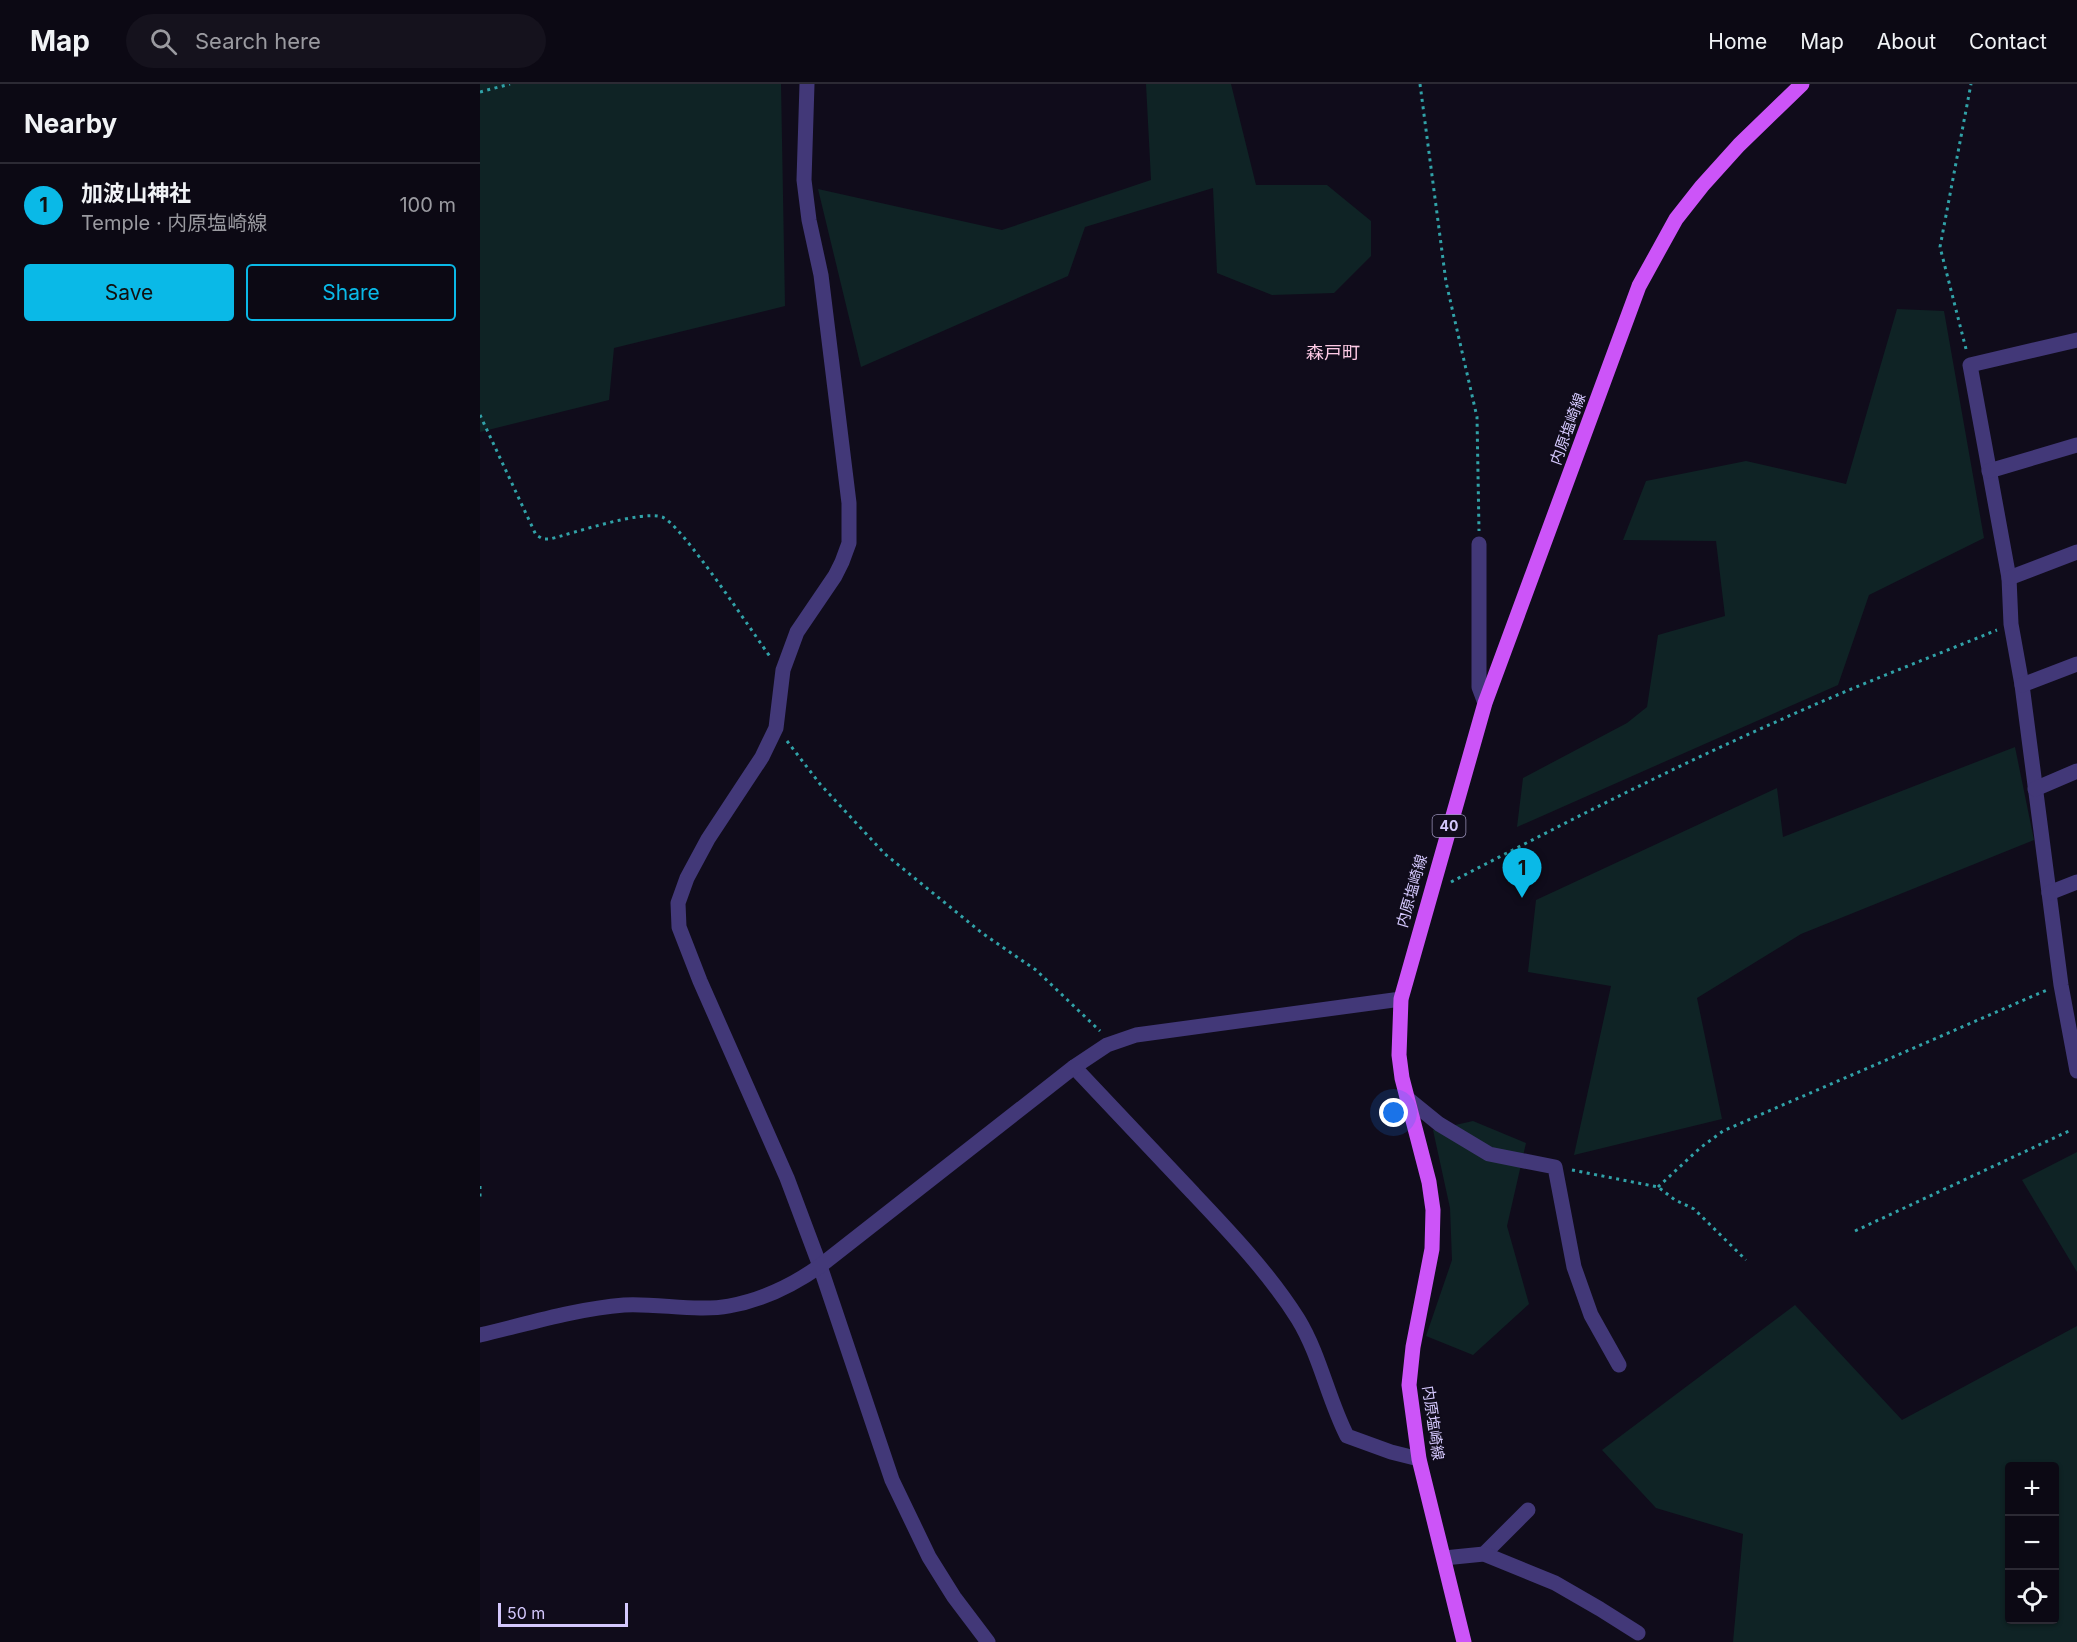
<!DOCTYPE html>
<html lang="en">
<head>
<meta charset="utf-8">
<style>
  body { margin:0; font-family:Inter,"Noto Sans JP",sans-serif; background:#15121d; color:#f1f3f6 }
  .controls { position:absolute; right:18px; bottom:18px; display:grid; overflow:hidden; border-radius:6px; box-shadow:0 2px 4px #0004 }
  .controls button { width:54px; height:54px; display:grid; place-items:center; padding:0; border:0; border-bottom:2px solid #2c2a34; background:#0c0914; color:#f1f3f6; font:30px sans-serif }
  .scale { position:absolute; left:18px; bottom:15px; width:130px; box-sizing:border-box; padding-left:6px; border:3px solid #d4c8fd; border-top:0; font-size:16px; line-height:21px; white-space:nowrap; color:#d4c8fd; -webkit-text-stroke:4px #100c1b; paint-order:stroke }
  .you { position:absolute; left:914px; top:1029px; width:21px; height:21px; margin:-15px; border:4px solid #fff; border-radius:50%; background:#1a73e8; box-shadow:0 0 0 9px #1a73e833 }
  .badge { display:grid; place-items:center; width:39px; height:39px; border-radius:50%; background:#0ab9e7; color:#111; font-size:20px; font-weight:700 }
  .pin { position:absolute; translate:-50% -50px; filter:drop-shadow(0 2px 3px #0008) }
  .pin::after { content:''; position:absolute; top:32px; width:21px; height:18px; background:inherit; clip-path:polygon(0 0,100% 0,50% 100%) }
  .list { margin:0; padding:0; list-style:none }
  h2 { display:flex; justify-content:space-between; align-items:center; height:78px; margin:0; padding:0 24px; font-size:26px }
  h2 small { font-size:20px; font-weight:400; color:#9a9aa0 }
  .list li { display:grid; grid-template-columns:39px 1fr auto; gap:18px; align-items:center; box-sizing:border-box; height:84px; padding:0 24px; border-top:2px solid #2c2a34 }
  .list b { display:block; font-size:22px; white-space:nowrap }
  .list p { margin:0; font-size:20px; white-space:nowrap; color:#9a9aa0 }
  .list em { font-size:20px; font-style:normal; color:#9a9aa0 }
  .actions { display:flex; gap:12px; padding:18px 24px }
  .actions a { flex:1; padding:14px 0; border:2px solid #0ab9e7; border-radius:6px; text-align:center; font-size:21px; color:#0ab9e7 }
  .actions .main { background:#0ab9e7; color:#111 }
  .icon { flex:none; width:33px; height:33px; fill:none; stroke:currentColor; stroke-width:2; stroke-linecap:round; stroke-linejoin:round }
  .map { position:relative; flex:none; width:1597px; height:1558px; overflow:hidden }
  header { display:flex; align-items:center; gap:36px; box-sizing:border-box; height:84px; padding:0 30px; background:#0c0914; border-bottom:2px solid #2c2a34 }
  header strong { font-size:28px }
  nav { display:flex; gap:33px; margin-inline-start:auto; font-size:21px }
  .search { width:420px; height:54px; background:#15121d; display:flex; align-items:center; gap:15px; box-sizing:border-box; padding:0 21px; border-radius:33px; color:#9a9aa0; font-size:22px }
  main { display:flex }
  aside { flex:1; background:#0c0914 }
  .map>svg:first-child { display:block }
  .green { fill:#0f2325; fill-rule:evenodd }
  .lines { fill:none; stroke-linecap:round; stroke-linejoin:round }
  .path { stroke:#31a2a8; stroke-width:3; stroke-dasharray:3 4.5; stroke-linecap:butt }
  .street { stroke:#423878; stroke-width:15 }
  .primary { stroke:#cc54f8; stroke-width:15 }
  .labels { text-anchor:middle; stroke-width:4.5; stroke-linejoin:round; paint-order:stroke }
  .shield { fill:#100c1b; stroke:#9990b9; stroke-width:1.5 }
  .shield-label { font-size:14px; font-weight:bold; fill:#d4c8fd }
  .street-label { font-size:15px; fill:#d4c8fd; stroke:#100c1b }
  .quarter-label { font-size:18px; fill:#fdcae5; stroke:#100c1b }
</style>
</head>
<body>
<header>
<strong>Map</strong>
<div class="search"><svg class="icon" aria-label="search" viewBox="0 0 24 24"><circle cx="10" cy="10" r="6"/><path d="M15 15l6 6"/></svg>Search here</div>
<nav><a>Home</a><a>Map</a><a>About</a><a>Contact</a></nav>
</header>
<main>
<aside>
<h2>Nearby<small></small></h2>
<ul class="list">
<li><span class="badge">1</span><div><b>加波山神社</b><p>Temple · 内原塩崎線</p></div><em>100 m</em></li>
</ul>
<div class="actions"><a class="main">Save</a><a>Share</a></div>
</aside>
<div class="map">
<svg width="1597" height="1558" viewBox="0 0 1597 1558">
  <rect width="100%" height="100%" fill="#100c1b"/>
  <g class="green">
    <polygon points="0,0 301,0 305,222 134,264 129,316 0,348"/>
    <polygon points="666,0 751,0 776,101 847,101 891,137 891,172 854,209 792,211 737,189 733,104 605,143 588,192 381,283 338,105 522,146 671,96"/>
    <polygon points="1417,225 1464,227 1504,454 1389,511 1358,601 1037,743 1043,694 1147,639 1167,623 1178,551 1245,532 1236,457 1143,456 1166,397 1266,377 1366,400"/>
    <polygon points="1535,663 1554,756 1321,850 1217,914 1242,1035 1094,1071 1131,902 1048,888 1056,816 1297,704 1303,753"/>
    <polygon points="993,1037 1046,1059 1027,1142 1049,1220 993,1271 946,1252 972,1176 970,1124 953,1046"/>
    <polygon points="1597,1068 1597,1188 1542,1096"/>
    <path d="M1315 1221 1422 1336 1597 1242V1558H1253L1263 1450 1176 1424 1122 1366ZM1530 1382H1574V1536H1530Z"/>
  </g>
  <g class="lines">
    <g class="path">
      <polyline points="940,0 966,198 997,333 999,447"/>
      <polyline points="0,8 30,0"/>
      <polyline points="1486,265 1460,163 1491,0"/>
      <path d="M0 331 56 451 63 455H70C94 449 161 426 182 433 200 438 275 552 291 574"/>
      <polyline points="307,657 340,700 405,770 502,849 556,886 620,947"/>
      <path d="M971 798C1079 742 1187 686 1298 637 1370 604 1444 576 1517 546"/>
      <polyline points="1092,1086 1178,1103 1195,1116 1214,1125 1266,1176"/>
      <polyline points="0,1102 0,1117"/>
      <polyline points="1178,1103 1220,1064 1243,1047 1567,906"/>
      <polyline points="1375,1147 1591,1046"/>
    </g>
    <g class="street">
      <polyline points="327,0 324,96 329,136 341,191 369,419 369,459 362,478 355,492 317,548 303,586 296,644 282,673 228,755 207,794 198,819 199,843 220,897 307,1094 340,1182 412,1396 449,1473 474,1513 508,1558"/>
      <polyline points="1597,256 1490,281 1529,494 1531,540 1542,601 1581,901 1597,987"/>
      <polyline points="1509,387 1597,361"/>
      <polyline points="999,460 999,603 1005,619"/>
      <polyline points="1529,494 1597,468"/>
      <polyline points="1542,601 1597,580"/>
      <polyline points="1555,705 1597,687"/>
      <polyline points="1569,809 1597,798"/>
      <path d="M594 983C634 1025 673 1067 713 1109 750 1148 789 1189 818 1235 840 1271 848 1315 867 1352L911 1368 939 1375"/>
      <polyline points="927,1014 959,1040 1009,1070 1075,1083 1094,1183 1111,1231 1139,1281"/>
      <path d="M0 1251C47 1240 95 1225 144 1221 177 1219 218 1228 249 1222 282 1216 313 1201 340 1182L594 983 627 961 656 951 921 915"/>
      <polyline points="1004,1470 1048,1426"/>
      <polyline points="964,1474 1004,1470 1075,1499 1120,1525 1158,1549"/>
    </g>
    <polyline class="primary" points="984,1558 939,1375 929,1301 933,1263 952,1165 953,1126 949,1098 922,994 919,971 921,915 1005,619 1159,202 1196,135 1222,102 1259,61 1322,0"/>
  </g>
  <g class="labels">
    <rect class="shield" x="952.5" y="731" width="33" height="22" rx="4.5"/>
    <g class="shield-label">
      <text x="969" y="747">40</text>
    </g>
    <g class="street-label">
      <text transform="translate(1088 345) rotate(-70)" y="5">内原塩崎線</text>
      <text transform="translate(932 807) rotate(-74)" y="5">内原塩崎線</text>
      <text transform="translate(953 1339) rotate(82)" y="5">内原塩崎線</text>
    </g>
    <g class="quarter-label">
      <text x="853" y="275">森戸町</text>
    </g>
  </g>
</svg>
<div class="controls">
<button>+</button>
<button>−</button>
<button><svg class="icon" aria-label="locate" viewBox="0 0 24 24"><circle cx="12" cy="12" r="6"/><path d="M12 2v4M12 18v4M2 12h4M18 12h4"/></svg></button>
</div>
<div class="scale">50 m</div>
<div class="you"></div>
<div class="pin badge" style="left:1042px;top:814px">1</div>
</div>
</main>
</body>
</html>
